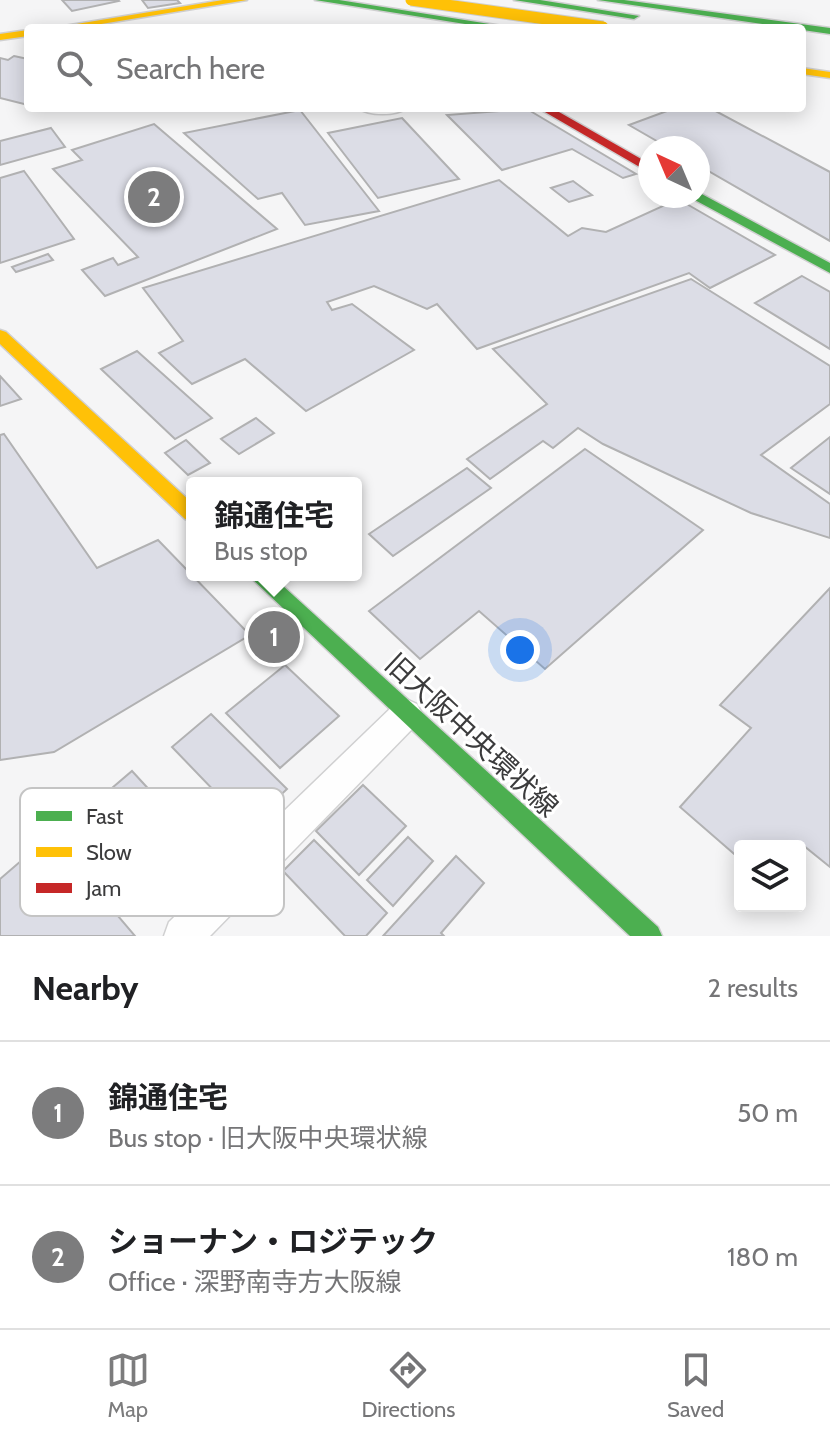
<!DOCTYPE html>
<html lang="en">
<head>
<meta charset="utf-8">
<style>
  body { margin:0; font-family:Cabin,"Noto Sans JP",sans-serif; background:#f2f2f2; color:#202124 }
  .controls { position:absolute; right:24px; bottom:24px; display:grid; overflow:hidden; border-radius:8px; box-shadow:0 4px 20px #0003 }
  .controls button { width:72px; height:72px; display:grid; place-items:center; padding:0; border:0; border-bottom:2px solid #e0e0e0; background:#fff; color:#202124; font:40px sans-serif }
  .compass { position:absolute; left:638px; top:136px; width:72px; height:72px; border-radius:50%; background:#fff; box-shadow:0 4px 20px #0003; rotate:316deg }
  .you { position:absolute; left:520px; top:650px; width:28px; height:28px; margin:-20px; border:6px solid #fff; border-radius:50%; background:#1a73e8; box-shadow:0 0 0 12px #1a73e833 }
  .badge { display:grid; place-items:center; width:52px; height:52px; border-radius:50%; background:#7c7c7d; color:#fff; font-size:26px; font-weight:700 }
  .pin { position:absolute; translate:-50% -50%; border:4px solid #fff; box-shadow:0 2px 8px #0006 }
  .popup { position:absolute; left:186px; top:477px; width:176px; height:104px; box-sizing:border-box; display:grid; place-content:center; border-radius:8px; background:#fff; filter:drop-shadow(0 2px 6px #0005); font-size:26px; white-space:nowrap; color:#757577 }
  .popup b { font-size:30px; color:#202124 }
  .popup::after { content:''; position:absolute; left:50%; top:100%; margin-left:-16px; border:16px solid transparent; border-top-color:#fff }
  .list { margin:0; padding:0; list-style:none }
  h2 { display:flex; justify-content:space-between; align-items:center; height:104px; margin:0; padding:0 32px; font-size:34px }
  h2 small { font-size:26px; font-weight:400; color:#757577 }
  .list li { display:grid; grid-template-columns:52px 1fr auto; gap:24px; align-items:center; box-sizing:border-box; height:144px; padding:0 32px; border-top:2px solid #e0e0e0 }
  .list b { display:block; font-size:30px; white-space:nowrap }
  .list p { margin:0; font-size:26px; white-space:nowrap; color:#757577 }
  .list em { font-size:26px; font-style:normal; color:#757577 }
  .icon { flex:none; width:44px; height:44px; fill:none; stroke:currentColor; stroke-width:2; stroke-linecap:round; stroke-linejoin:round }
  .map { position:relative; flex:none; width:830px; height:936px; overflow:hidden }
  .search { position:absolute; background:#fff; box-shadow:0 4px 20px #0003; left:24px; right:24px; top:24px; height:88px; display:flex; align-items:center; gap:20px; box-sizing:border-box; padding:0 28px; border-radius:8px; color:#757577; font-size:30px }
  .sheet { height:392px; background:#fff }
  nav { display:flex; justify-content:space-around; align-items:center; box-sizing:border-box; height:112px; border-top:2px solid #e0e0e0; background:#fff; font-size:22px; color:#757577 }
  nav a { display:grid; justify-items:center; gap:4px }
  nav .on { color:#7c7c7d }
  .map>svg:first-child { display:block }
  .building { fill:#dcdde6; stroke:#b1b1b2; stroke-width:2 }
  .lines { fill:none; stroke-linecap:round; stroke-linejoin:round }
  .street-casing { stroke:#d0d0d1; stroke-width:3 }
  .fast-casing { stroke:#d0d0d1; stroke-width:3 }
  .slow-casing { stroke:#d0d0d1; stroke-width:3 }
  .jam-casing { stroke:#d0d0d1; stroke-width:3 }
  .street { fill:#fefefe; fill-rule:evenodd }
  .fast { fill:#4caf50; fill-rule:evenodd }
  .slow { fill:#ffc107; fill-rule:evenodd }
  .jam { fill:#c62828; fill-rule:evenodd }
  .slow-bridge-casing { stroke:#d0d0d1; stroke-width:13; stroke-linecap:butt }
  .slow-bridge { stroke:#ffc107; stroke-width:11 }
  .labels { text-anchor:middle; stroke-width:6; stroke-linejoin:round; paint-order:stroke }
  .near-street-label { font-size:28px; fill:#3b3b3c; stroke:#fff }
  .key { fill:#fff; stroke:#c4c4c4; stroke-width:2 }
  .key-label { font-size:22px; fill:#3b3b3c }
</style>
</head>
<body>
<div class="map">
<svg width="830" height="936" viewBox="0 0 830 936">
  <rect width="100%" height="100%" fill="#f5f5f6"/>
  <g class="building">
    <polygon points="62,0 118,0 119,1 72,11"/>
    <polygon points="142,0 177,0 180,3 148,8"/>
    <polygon points="14,56 28,59 28,105 0,98 0,58 8,60"/>
    <polygon points="675,108 710,108 830,172 830,241 698,165 698,148 669,148 629,125"/>
    <polygon points="527,109 636,174 623,178 572,149 502,170 447,115"/>
    <polygon points="300,110 379,211 305,225 282,193 258,199 184,133"/>
    <polygon points="402,118 459,179 378,198 328,133"/>
    <polygon points="154,124 277,229 105,296 82,270 113,258 118,265 138,257 53,169 82,160 72,150"/>
    <polygon points="51,128 65,147 0,165 0,141"/>
    <polygon points="24,171 74,239 0,263 0,178"/>
    <polygon points="499,180 568,236 582,228 606,232 678,199 775,255 710,288 689,273 477,349 437,304 427,309 374,286 327,302 332,310 352,304 414,350 306,411 245,359 192,384 159,353 183,341 143,288"/>
    <polygon points="573,181 592,195 569,202 551,188"/>
    <polygon points="48,254 53,260 16,272 12,267"/>
    <polygon points="802,276 830,292 830,349 755,303"/>
    <polygon points="691,279 830,366 830,404 761,455 830,504 830,538 751,513 603,444 578,428 553,448 543,441 490,479 467,459 547,404 493,349"/>
    <polygon points="137,351 212,418 175,439 101,369"/>
    <polygon points="0,376 21,399 0,406"/>
    <polygon points="256,418 274,433 239,454 221,439"/>
    <polygon points="4,434 97,568 158,540 250,635 54,752 0,760 0,435"/>
    <polygon points="830,437 830,494 791,468"/>
    <polygon points="186,440 210,463 188,475 165,453"/>
    <polygon points="585,449 703,530 545,669 479,611 420,659 369,611"/>
    <polygon points="467,468 491,488 393,556 369,534"/>
    <polygon points="830,588 830,867 799,842 796,846 740,846 740,859 680,807 751,728 720,705"/>
    <polygon points="285,665 339,716 280,768 226,713"/>
    <polygon points="211,714 287,789 248,826 172,747"/>
    <polygon points="132,771 212,858 171,897 92,805"/>
    <polygon points="363,785 406,826 359,875 316,831"/>
    <polygon points="50,836 135,936 0,936 0,879"/>
    <polygon points="408,837 433,861 393,906 367,880"/>
    <polygon points="314,840 387,913 366,936 345,936 283,871"/>
    <polygon points="456,856 484,883 441,933 444,936 383,936"/>
  </g>
  <g class="lines">
    <defs>
      <g id="street">
        <path d="M358 108H407C396 116 369 116 358 108Z"/>
        <polygon points="406,699 417,704 422,714 417,724 210,936 164,936 169,922 395,704"/>
      </g>
      <g id="fast">
        <polygon points="315,0 339,0 515,28 490,28"/>
        <polygon points="514,0 540,0 639,16 634,19"/>
        <polygon points="598,0 624,0 830,28 830,34"/>
        <polygon points="698,192 830,263 830,273 693,199 691,196 698,196"/>
        <polygon points="248,575 271,575 658,927 662,936 630,936"/>
      </g>
      <g id="slow">
        <polygon points="223,0 247,0 77,28 52,28"/>
        <polygon points="28,30 28,36 0,40 0,34"/>
        <polygon points="802,68 830,72 830,78 802,74"/>
        <polygon points="0,330 6,332 192,503 192,521 185,519 0,344"/>
      </g>
      <polygon id="jam" points="538,108 552,108 650,164 650,173"/>
    </defs>
    <use href="#street" class="street-casing"/>
    <use href="#fast" class="fast-casing"/>
    <use href="#slow" class="slow-casing"/>
    <use href="#jam" class="jam-casing"/>
    <use href="#street" class="street"/>
    <use href="#fast" class="fast"/>
    <use href="#slow" class="slow"/>
    <use href="#jam" class="jam"/>
    <defs>
      <polyline id="slow-bridge" points="411,0 603,27"/>
    </defs>
    <use href="#slow-bridge" class="slow-bridge-casing"/>
    <use href="#slow-bridge" class="slow-bridge"/>
  </g>
  <g class="labels">
    <g class="near-street-label">
      <text transform="translate(472 735) rotate(43)" y="10">旧大阪中央環状線</text>
    </g>
  </g>
  <rect x="20" y="788" width="264" height="128" rx="12" class="key"/>
  <rect x="36" y="811" width="36" height="10" fill="#4caf50"/>
  <rect x="36" y="847" width="36" height="10" fill="#ffc107"/>
  <rect x="36" y="883" width="36" height="10" fill="#c62828"/>
  <g class="key-label">
    <text x="86" y="824">Fast</text>
    <text x="86" y="860">Slow</text>
    <text x="86" y="896">Jam</text>
  </g>
</svg>
<div class="controls">
<button><svg class="icon" aria-label="layers" viewBox="0 0 24 24"><path d="M12 4l9 5-9 5-9-5zM3 14l9 5 9-5"/></svg></button>
</div>
<svg class="compass" viewBox="-18 -18 36 36"><path d="M0-13l5 13h-10z" fill="#e53935"/><path d="M0 13l5-13h-10z" fill="#757577"/></svg>
<div class="you"></div>
<div class="pin badge" style="left:274px;top:637px">1</div>
<div class="popup"><b>錦通住宅</b>Bus stop</div>
<div class="pin badge" style="left:154px;top:197px">2</div>
<div class="search"><svg class="icon" aria-label="search" viewBox="0 0 24 24"><circle cx="10" cy="10" r="6"/><path d="M15 15l6 6"/></svg>Search here</div>
</div>
<section class="sheet">
<h2>Nearby<small>2 results</small></h2>
<ul class="list">
<li><span class="badge">1</span><div><b>錦通住宅</b><p>Bus stop · 旧大阪中央環状線</p></div><em>50 m</em></li>
<li><span class="badge">2</span><div><b>ショーナン・ロジテック</b><p>Office · 深野南寺方大阪線</p></div><em>180 m</em></li>
</ul>
</section>
<nav>
<a class="on"><svg class="icon" aria-label="map" viewBox="0 0 24 24"><path d="M3 6l6-2 6 2 6-2v14l-6 2-6-2-6 2zM9 4v14M15 6v14"/></svg>Map</a>
<a><svg class="icon" aria-label="directions" viewBox="0 0 24 24"><path d="M12 3l9 9-9 9-9-9zM9 14v-3h6M13 9l2 2-2 2"/></svg>Directions</a>
<a><svg class="icon" aria-label="saved" viewBox="0 0 24 24"><path d="M7 4h10v16l-5-4-5 4z"/></svg>Saved</a>
</nav>
</body>
</html>
